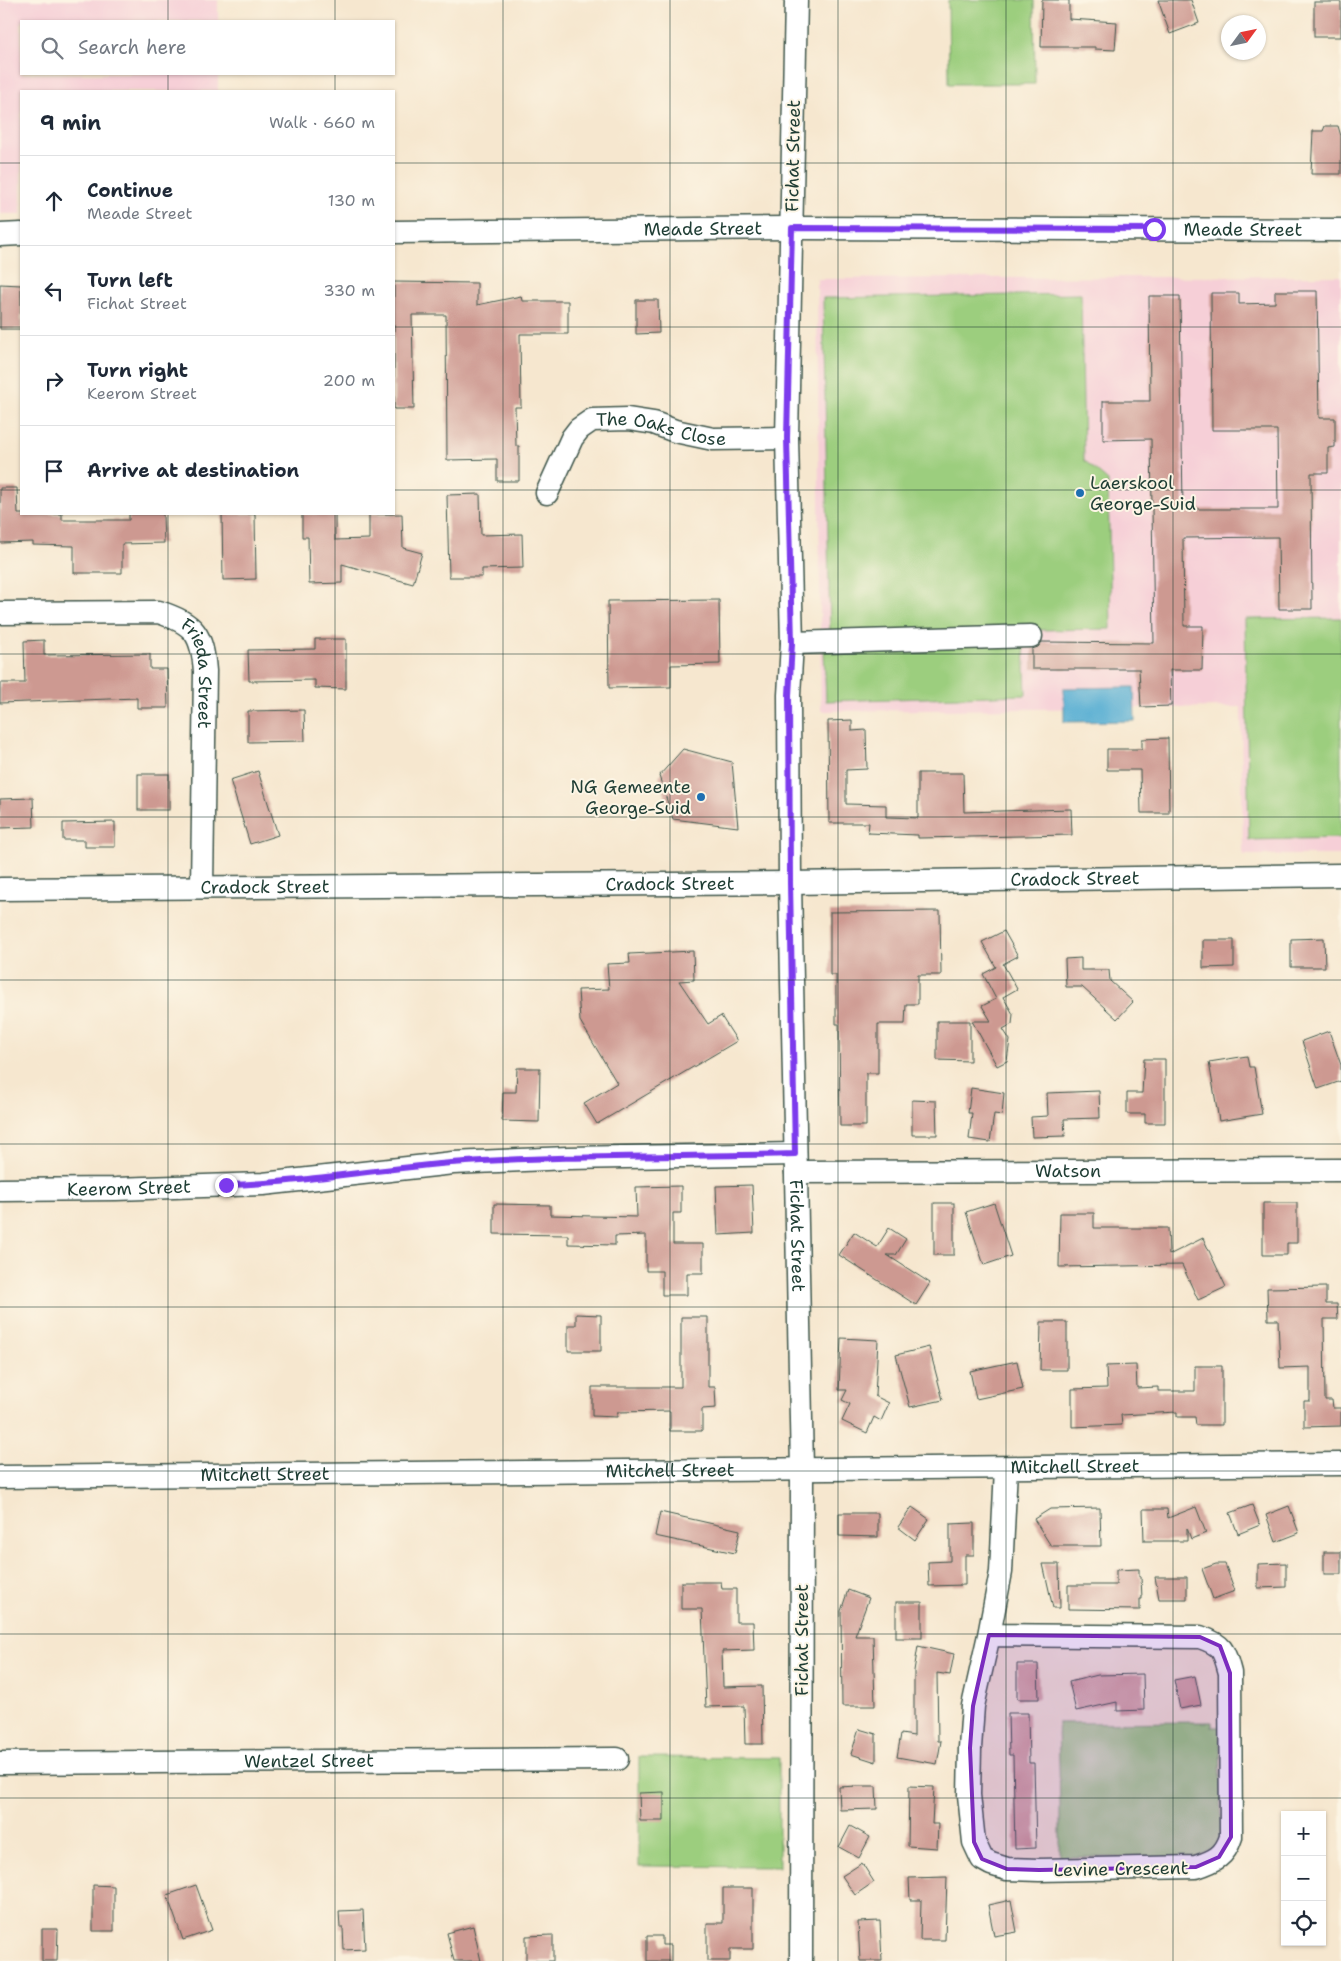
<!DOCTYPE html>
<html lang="en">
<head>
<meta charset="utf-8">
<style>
  body { margin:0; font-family:"Shantell Sans",sans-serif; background:#f2f2f3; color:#1f2937 }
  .controls { position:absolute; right:15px; bottom:15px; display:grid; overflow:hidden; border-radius:0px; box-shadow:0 1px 4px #0004 }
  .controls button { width:45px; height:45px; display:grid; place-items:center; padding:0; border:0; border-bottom:1px solid #e0e1e3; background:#fff; color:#1f2937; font:25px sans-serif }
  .compass { position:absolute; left:1221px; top:15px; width:45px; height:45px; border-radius:50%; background:#fff; box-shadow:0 1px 4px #0004; rotate:57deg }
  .stop { position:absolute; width:15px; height:15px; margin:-11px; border:4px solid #7c3aed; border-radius:50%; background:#fff }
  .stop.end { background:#7c3aed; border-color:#fff; box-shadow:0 1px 5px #0008 }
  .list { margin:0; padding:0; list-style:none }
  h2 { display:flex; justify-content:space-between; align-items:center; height:65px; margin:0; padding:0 20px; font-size:21px }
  h2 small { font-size:16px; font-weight:400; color:#747a83 }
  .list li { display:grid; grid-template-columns:32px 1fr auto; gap:15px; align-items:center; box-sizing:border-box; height:90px; padding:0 20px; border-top:1px solid #e0e1e3 }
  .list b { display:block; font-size:19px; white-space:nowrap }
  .list p { margin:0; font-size:16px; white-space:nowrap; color:#747a83 }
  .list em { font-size:16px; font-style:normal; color:#747a83 }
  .icon { flex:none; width:28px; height:28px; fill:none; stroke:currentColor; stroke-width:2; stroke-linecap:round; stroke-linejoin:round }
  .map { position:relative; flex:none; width:1341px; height:1961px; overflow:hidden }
  .search { position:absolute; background:#fff; box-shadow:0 1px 4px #0004; left:20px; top:20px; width:375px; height:55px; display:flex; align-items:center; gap:12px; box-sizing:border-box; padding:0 18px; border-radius:0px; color:#747a83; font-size:19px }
  .panel { position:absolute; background:#fff; box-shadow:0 1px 4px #0004; left:20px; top:90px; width:375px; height:425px; border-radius:0px }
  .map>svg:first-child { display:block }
  .built { fill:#f6cfd7 }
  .green { fill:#9cce7e; stroke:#5e8659 }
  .water { fill:#56aed3; stroke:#3a7684 }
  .building { fill:#cd9991 }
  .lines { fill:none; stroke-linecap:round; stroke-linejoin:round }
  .street-casing { stroke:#3f564b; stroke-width:25 }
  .street { stroke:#fff; stroke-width:22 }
  .route { stroke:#7c3aed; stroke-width:6 }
  .marked { fill:#7b2cbf; fill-opacity:0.2; stroke:#7b2cbf; stroke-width:4; stroke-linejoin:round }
  .grid { fill:none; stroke:#1f3d34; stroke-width:1; stroke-opacity:0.55 }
  .poi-dot { fill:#1f6fb2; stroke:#fcf5e5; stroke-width:2 }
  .labels { text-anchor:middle; stroke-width:4; stroke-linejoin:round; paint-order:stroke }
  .street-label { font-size:18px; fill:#1f3d34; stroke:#fcf5e5 }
  .poi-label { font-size:18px; fill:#1f3d34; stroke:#fcf5e5; text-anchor:start }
</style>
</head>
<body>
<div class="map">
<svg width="1341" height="1961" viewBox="0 0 1341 1961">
  <rect width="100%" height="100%" fill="#fcf5e5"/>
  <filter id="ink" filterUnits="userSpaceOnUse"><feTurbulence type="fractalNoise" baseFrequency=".02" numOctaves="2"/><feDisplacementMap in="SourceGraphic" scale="10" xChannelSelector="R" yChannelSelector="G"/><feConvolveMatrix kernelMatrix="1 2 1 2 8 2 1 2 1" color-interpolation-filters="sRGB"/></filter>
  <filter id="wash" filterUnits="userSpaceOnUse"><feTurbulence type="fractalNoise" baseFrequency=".0096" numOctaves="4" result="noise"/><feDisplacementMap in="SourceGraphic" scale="20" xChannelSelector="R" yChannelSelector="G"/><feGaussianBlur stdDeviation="1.12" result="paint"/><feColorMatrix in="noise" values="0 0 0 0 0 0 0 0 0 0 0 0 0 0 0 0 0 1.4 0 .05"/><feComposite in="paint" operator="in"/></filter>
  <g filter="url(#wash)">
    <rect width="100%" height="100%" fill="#f6e7cf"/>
    <g class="built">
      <polygon points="0,0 218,0 218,21 21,21 21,74 218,74 218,91 21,91 21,214 0,214"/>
      <polygon points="1341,276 1341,855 1243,855 1241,707 821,711 817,279"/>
    </g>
    <g class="green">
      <polygon points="948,0 1034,0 1035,84 949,84"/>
      <polygon points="1081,294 1084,460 1108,481 1111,629 830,633 823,298"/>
      <polygon points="1341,618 1341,838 1249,840 1245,619"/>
      <polygon points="1024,643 1026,695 826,701 824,649"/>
      <polygon points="1212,1722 1212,1727 1220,1727 1222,1835 1215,1847 1193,1858 1060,1857 1060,1805 1058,1723"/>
      <polygon points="639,1757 779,1758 779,1867 639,1866"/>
    </g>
    <polygon class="water" points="1134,687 1135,721 1064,722 1064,688"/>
    <g id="blocks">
      <g class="building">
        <polygon points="1042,0 1069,0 1069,19 1117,22 1115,50 1095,49 1095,47 1041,47"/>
        <polygon points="1158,0 1191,0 1199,23 1170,34"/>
        <rect x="1314" y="2" width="27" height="35"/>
        <polygon points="1325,126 1338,126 1341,136 1341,174 1311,174 1313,131 1323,131"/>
        <polygon points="394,282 477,283 477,305 521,296 522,301 568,301 568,334 520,334 521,407 515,407 516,446 519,446 519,481 497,481 497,459 447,460 446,315 412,315 414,409 394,409"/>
        <polygon points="0,284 21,285 21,329 0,329"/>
        <polygon points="1275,291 1317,291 1319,418 1335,418 1335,447 1328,448 1328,473 1311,473 1312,609 1279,609 1278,537 1183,538 1184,626 1203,626 1202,670 1170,670 1171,706 1141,707 1139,669 1032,669 1032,649 1038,647 1042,642 1154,643 1151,439 1103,440 1103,401 1150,401 1149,296 1180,296 1183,509 1278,509 1277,430 1212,430 1211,293 1239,293 1239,304 1275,303"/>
        <polygon points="636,300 658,300 659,333 636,334"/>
        <polygon points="0,488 17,488 18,514 62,514 62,520 129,520 129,514 163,514 164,543 122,544 122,573 74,573 74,546 33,545 33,542 0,543"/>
        <polygon points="480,494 481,535 522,534 523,568 482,569 482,577 449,577 447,495"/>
        <polygon points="222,514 255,514 256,579 223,580"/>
        <polygon points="302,514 335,514 335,540 369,539 369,514 402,514 403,548 422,553 413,584 342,564 342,583 309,584 308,537 302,537"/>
        <polygon points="719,600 720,664 671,665 671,687 609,688 608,601"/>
        <polygon points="315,639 346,639 346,689 315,688 315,680 249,681 248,650 315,649"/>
        <polygon points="44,640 44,655 150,654 150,669 167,669 168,708 137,708 137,698 0,703 0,683 25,683 24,641"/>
        <polygon points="304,710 305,741 248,742 248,711"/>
        <polygon points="852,720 852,731 866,730 867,769 846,770 846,804 886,805 886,817 918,818 918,773 963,773 964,812 1071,809 1072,835 918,838 918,835 868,833 869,823 829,823 828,721"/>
        <polygon points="1168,738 1169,813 1141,813 1140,770 1107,770 1107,749 1142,749 1142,739"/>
        <polygon points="683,749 732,762 738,827 673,819 659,776"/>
        <polygon points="258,771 278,835 250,844 230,780"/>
        <rect x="138" y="774" width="31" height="36"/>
        <polygon points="33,798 34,827 0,828 0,799"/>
        <polygon points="115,822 115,847 85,847 85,840 63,840 63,823"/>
        <polygon points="940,911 941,975 918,975 918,1004 906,1004 905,1024 878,1024 878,1073 866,1073 866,1126 840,1126 839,1024 836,1024 836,975 830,975 830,912"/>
        <polygon points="1004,931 1018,956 1003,964 1017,989 1003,997 1013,1014 1012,1024 1003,1029 1010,1040 1007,1061 997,1066 972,1021 991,1021 982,1006 996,999 983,974 996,967 982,942"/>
        <polygon points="1324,938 1325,967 1291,967 1291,939"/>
        <polygon points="1203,940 1234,940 1234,967 1203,968"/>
        <polygon points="693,951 694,980 679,981 708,1024 721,1016 737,1041 597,1124 584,1103 617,1083 580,1021 578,990 609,989 607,964 630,963 629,954"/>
        <polygon points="1081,958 1081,970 1109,970 1110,981 1133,1002 1117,1019 1082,987 1066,987 1065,959"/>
        <polygon points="937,1021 970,1021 970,1061 937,1060"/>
        <polygon points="1329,1031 1341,1065 1341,1081 1318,1089 1302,1041"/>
        <polygon points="1247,1056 1249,1067 1254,1067 1262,1114 1219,1121 1209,1062"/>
        <polygon points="1144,1059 1165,1059 1165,1123 1145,1123 1145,1114 1127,1114 1127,1093 1142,1093"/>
        <polygon points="517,1068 540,1068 539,1122 502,1121 503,1092 516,1092"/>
        <polygon points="971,1088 1004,1093 1002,1115 994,1114 990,1142 969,1139 972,1113 968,1113"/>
        <polygon points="1099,1091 1100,1118 1064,1119 1065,1136 1032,1137 1031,1117 1048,1116 1047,1093"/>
        <polygon points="912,1100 936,1101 937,1135 912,1135"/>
        <polygon points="752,1185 754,1233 718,1235 716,1186"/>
        <polygon points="681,1186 681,1213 673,1213 673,1244 703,1244 703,1273 687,1273 687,1295 662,1295 662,1271 646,1271 646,1235 615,1236 615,1245 568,1244 568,1235 494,1234 494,1204 550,1205 550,1215 637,1217 636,1187"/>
        <rect x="934" y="1203" width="20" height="52"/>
        <polygon points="994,1203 1011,1256 984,1265 966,1212"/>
        <polygon points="1263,1203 1297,1203 1297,1243 1287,1243 1287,1255 1263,1255"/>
        <polygon points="1060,1213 1094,1213 1094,1228 1168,1228 1169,1255 1203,1238 1226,1287 1198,1300 1182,1265 1059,1267"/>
        <polygon points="889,1228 906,1239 896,1255 887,1255 930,1283 916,1305 839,1255 854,1232 877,1247"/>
        <polygon points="1326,1287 1326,1304 1337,1304 1338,1319 1324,1319 1325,1400 1332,1400 1333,1408 1341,1408 1341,1426 1304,1427 1304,1401 1310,1401 1310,1367 1280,1368 1278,1320 1268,1320 1267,1288"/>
        <polygon points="576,1314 601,1315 601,1351 568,1351 568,1325 576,1325"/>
        <polygon points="681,1317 708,1317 708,1387 715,1387 716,1408 702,1409 702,1431 670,1431 670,1411 617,1412 617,1417 592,1416 592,1387 681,1387"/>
        <polygon points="1041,1322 1067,1322 1067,1370 1040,1370"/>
        <polygon points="841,1338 878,1340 875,1396 889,1403 881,1421 874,1417 867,1433 842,1421 850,1404 842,1400 847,1390 839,1390"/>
        <polygon points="929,1347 943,1400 910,1407 896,1355"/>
        <polygon points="1017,1361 1023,1389 976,1399 970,1371"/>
        <polygon points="1136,1365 1137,1388 1158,1387 1158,1391 1195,1391 1195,1366 1222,1366 1222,1425 1196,1425 1195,1417 1177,1417 1177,1412 1121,1415 1122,1425 1072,1427 1072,1389 1107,1388 1106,1366"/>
        <polygon points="1252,1505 1260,1525 1238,1534 1230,1513"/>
        <polygon points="1289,1506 1299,1533 1276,1542 1266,1515"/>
        <polygon points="912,1507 929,1519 915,1540 898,1527"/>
        <polygon points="1196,1507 1206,1533 1191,1539 1187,1528 1187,1541 1144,1541 1143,1509 1167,1509 1168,1518"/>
        <polygon points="1100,1508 1101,1546 1051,1546 1034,1519 1050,1509"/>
        <polygon points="660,1512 740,1530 735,1553 655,1536"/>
        <polygon points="839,1513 878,1513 878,1537 839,1536"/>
        <polygon points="974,1523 974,1555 965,1555 965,1585 929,1586 928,1562 950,1561 950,1524"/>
        <rect x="1324" y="1552" width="17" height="22"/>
        <polygon points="1286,1563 1286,1587 1258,1588 1258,1564"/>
        <polygon points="1043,1564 1059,1564 1060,1608 1053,1608"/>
        <polygon points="1216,1564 1225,1564 1235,1591 1213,1599 1202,1569"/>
        <polygon points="1139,1569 1139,1577 1141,1577 1142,1599 1140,1599 1140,1610 1068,1609 1068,1585 1116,1585 1116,1570"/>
        <polygon points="1155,1577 1187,1577 1187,1599 1159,1599"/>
        <polygon points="681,1582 721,1582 722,1589 736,1589 736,1622 753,1622 754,1650 722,1651 723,1687 762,1686 763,1744 745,1744 744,1706 706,1707 702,1609 681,1609"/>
        <polygon points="848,1590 869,1598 855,1636 873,1636 875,1706 842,1706 841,1611"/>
        <rect x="896" y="1602" width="26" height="36"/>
        <polygon points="918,1646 954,1654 950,1675 937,1673 938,1741 941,1741 937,1764 897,1757 901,1734 914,1736 914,1671"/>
        <polygon points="1017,1664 1038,1664 1039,1699 1017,1699"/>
        <polygon points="1143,1674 1144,1710 1117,1711 1117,1702 1076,1711 1069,1682 1098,1675"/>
        <polygon points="1195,1676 1201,1705 1180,1709 1174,1680"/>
        <polygon points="1008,1713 1028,1713 1029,1763 1034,1763 1036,1848 1015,1849 1013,1755 1009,1755"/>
        <polygon points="859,1729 876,1734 876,1762 851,1754"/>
        <polygon points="857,1786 876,1786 877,1809 840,1810 839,1787"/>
        <polygon points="909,1786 934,1787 932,1824 938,1824 937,1848 908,1846"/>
        <polygon points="664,1792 664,1821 640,1821 639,1793"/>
        <polygon points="850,1826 870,1837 859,1858 839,1847"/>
        <polygon points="862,1863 874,1882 855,1895 842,1876"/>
        <polygon points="947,1877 945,1940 920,1940 921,1900 910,1900 909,1878"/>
        <polygon points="93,1885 114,1886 114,1931 93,1931"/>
        <polygon points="196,1885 212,1930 183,1940 167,1895"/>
        <polygon points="723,1888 753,1888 753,1949 730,1949 730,1961 707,1961 707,1923 723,1923"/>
        <polygon points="1011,1900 1017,1932 994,1936 988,1905"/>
        <polygon points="363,1910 365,1949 344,1950 343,1928 340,1928 339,1911"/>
        <polygon points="880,1921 882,1961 860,1961 858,1922"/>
        <polygon points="473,1926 481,1961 454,1961 447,1933"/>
        <polygon points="42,1929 58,1929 57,1961 42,1961"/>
        <polygon points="553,1935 553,1961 526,1961 526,1936"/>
        <polygon points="647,1936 662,1936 662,1945 671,1945 671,1961 647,1961"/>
      </g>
    </g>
  </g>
  <g filter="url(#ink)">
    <use href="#blocks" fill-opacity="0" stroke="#3f564b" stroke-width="1"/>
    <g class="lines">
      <defs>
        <g id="street">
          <path id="s1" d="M796 0 787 438 792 643 789 695 790 883 802 1469 801 1961"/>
          <path id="s2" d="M394 232 792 228 1341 230"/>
          <polyline points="0,235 21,234"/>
          <path id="s3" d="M547 493 572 438 579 429 592 420 628 419 654 423 675 431 713 439 787 438"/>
          <path id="s4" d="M0 613 159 612C195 624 202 634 205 671L202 887"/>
          <polyline points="792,643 1031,636"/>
          <path id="s5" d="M0 889 790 883 1341 875"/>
          <path id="s6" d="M796 1172 1341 1170"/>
          <path id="s7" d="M0 1190 116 1189 263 1184 453 1163 568 1158 795 1154"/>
          <path id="s8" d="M0 1477 1341 1464"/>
          <path d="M989 1635 1200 1637C1223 1645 1224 1650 1230 1673L1231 1837C1225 1856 1215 1861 1196 1867L1039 1870 1007 1869 991 1864 982 1859 974 1842 969 1795 970 1748 973 1706 989 1635 1001 1572 1006 1468"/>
          <path id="s9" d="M0 1763 617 1759"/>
        </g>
      </defs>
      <use href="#street" class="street-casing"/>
      <use href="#street" class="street"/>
    </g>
  </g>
  <g class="lines" filter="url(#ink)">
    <path class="route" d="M226 1185C301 1183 376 1169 451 1163 566 1155 681 1157 795 1154L790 883 789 695 792 643 787 438 792 228 1154 229"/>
  </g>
  <path class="marked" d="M989 1635 1200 1637 1220 1646 1230 1673 1231 1837 1219 1857 1196 1867 1039 1870 1007 1869 982 1859 974 1842 970 1748 973 1706Z"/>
  <path class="grid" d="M168 0V21M335 0V21M503 0V1961M670 0V1961M838 0V1961M1006 0V1961M1173 0V1961M168 74V91M335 74V91M0 163H21M394 163H1341M0 327H21M394 327H1341M0 490H21M394 490H1341M168 514V1961M335 514V1961M0 654H1341M0 817H1341M0 980H1341M0 1144H1341M0 1307H1341M0 1471H1341M0 1634H1341M0 1798H1341"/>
  <g class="poi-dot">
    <circle cx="1080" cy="493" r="5"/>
    <circle cx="701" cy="797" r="5"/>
  </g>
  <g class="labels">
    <g class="street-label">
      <text transform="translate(793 156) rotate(-89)" y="6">Fichat Street</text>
      <text dy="6" stroke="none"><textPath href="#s2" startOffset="309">Meade Street</textPath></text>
      <text dy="6" stroke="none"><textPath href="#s2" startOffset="849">Meade Street</textPath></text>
      <text dy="6" stroke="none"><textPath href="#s3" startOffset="158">The Oaks Close</textPath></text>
      <text dy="6" stroke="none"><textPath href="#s4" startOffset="242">Frieda Street</textPath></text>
      <text dy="6" stroke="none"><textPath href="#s5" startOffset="1075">Cradock Street</textPath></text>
      <text dy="6" stroke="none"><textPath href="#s5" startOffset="670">Cradock Street</textPath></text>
      <text dy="6" stroke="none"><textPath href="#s5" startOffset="265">Cradock Street</textPath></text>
      <text dy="6" stroke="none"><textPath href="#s6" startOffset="272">Watson</textPath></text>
      <text dy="6" stroke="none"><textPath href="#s7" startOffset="129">Keerom Street</textPath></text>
      <text dy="6" stroke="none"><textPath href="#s1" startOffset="1236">Fichat Street</textPath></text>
      <text dy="6" stroke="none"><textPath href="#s8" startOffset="1075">Mitchell Street</textPath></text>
      <text dy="6" stroke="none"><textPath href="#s8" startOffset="670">Mitchell Street</textPath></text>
      <text dy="6" stroke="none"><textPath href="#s8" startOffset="265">Mitchell Street</textPath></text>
      <text transform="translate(802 1640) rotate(-90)" y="6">Fichat Street</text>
      <text dy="6" stroke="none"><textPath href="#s9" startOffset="309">Wentzel Street</textPath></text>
      <text transform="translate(1121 1869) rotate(-1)" y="6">Levine Crescent</text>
    </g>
    <g class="poi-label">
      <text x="1090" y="489">Laerskool<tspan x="1090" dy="21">George-Suid</tspan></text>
      <text x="691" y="793" text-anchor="end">NG Gemeente<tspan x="691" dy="21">George-Suid</tspan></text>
    </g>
  </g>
</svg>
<div class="controls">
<button>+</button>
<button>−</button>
<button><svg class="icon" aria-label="locate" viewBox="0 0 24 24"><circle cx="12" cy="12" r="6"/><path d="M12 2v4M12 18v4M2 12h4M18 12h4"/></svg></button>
</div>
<svg class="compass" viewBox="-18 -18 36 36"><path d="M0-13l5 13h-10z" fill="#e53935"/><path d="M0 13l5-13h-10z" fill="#747a83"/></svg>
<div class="stop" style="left:1154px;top:229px"></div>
<div class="stop end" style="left:226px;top:1185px"></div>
<div class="search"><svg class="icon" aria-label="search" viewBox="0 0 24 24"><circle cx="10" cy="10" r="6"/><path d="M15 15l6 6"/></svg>Search here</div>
<section class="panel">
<h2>9 min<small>Walk · 660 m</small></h2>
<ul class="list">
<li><svg class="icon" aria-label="ahead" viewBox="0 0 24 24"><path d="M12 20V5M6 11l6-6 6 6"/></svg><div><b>Continue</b><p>Meade Street</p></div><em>130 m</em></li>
<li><svg class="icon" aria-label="left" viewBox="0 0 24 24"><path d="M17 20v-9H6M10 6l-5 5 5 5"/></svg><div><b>Turn left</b><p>Fichat Street</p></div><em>330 m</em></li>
<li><svg class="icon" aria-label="right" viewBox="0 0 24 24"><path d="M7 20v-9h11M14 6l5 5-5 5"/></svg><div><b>Turn right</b><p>Keerom Street</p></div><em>200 m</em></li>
<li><svg class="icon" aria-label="arrive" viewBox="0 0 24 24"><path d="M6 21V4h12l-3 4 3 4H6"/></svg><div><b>Arrive at destination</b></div></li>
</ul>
</section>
</div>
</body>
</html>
